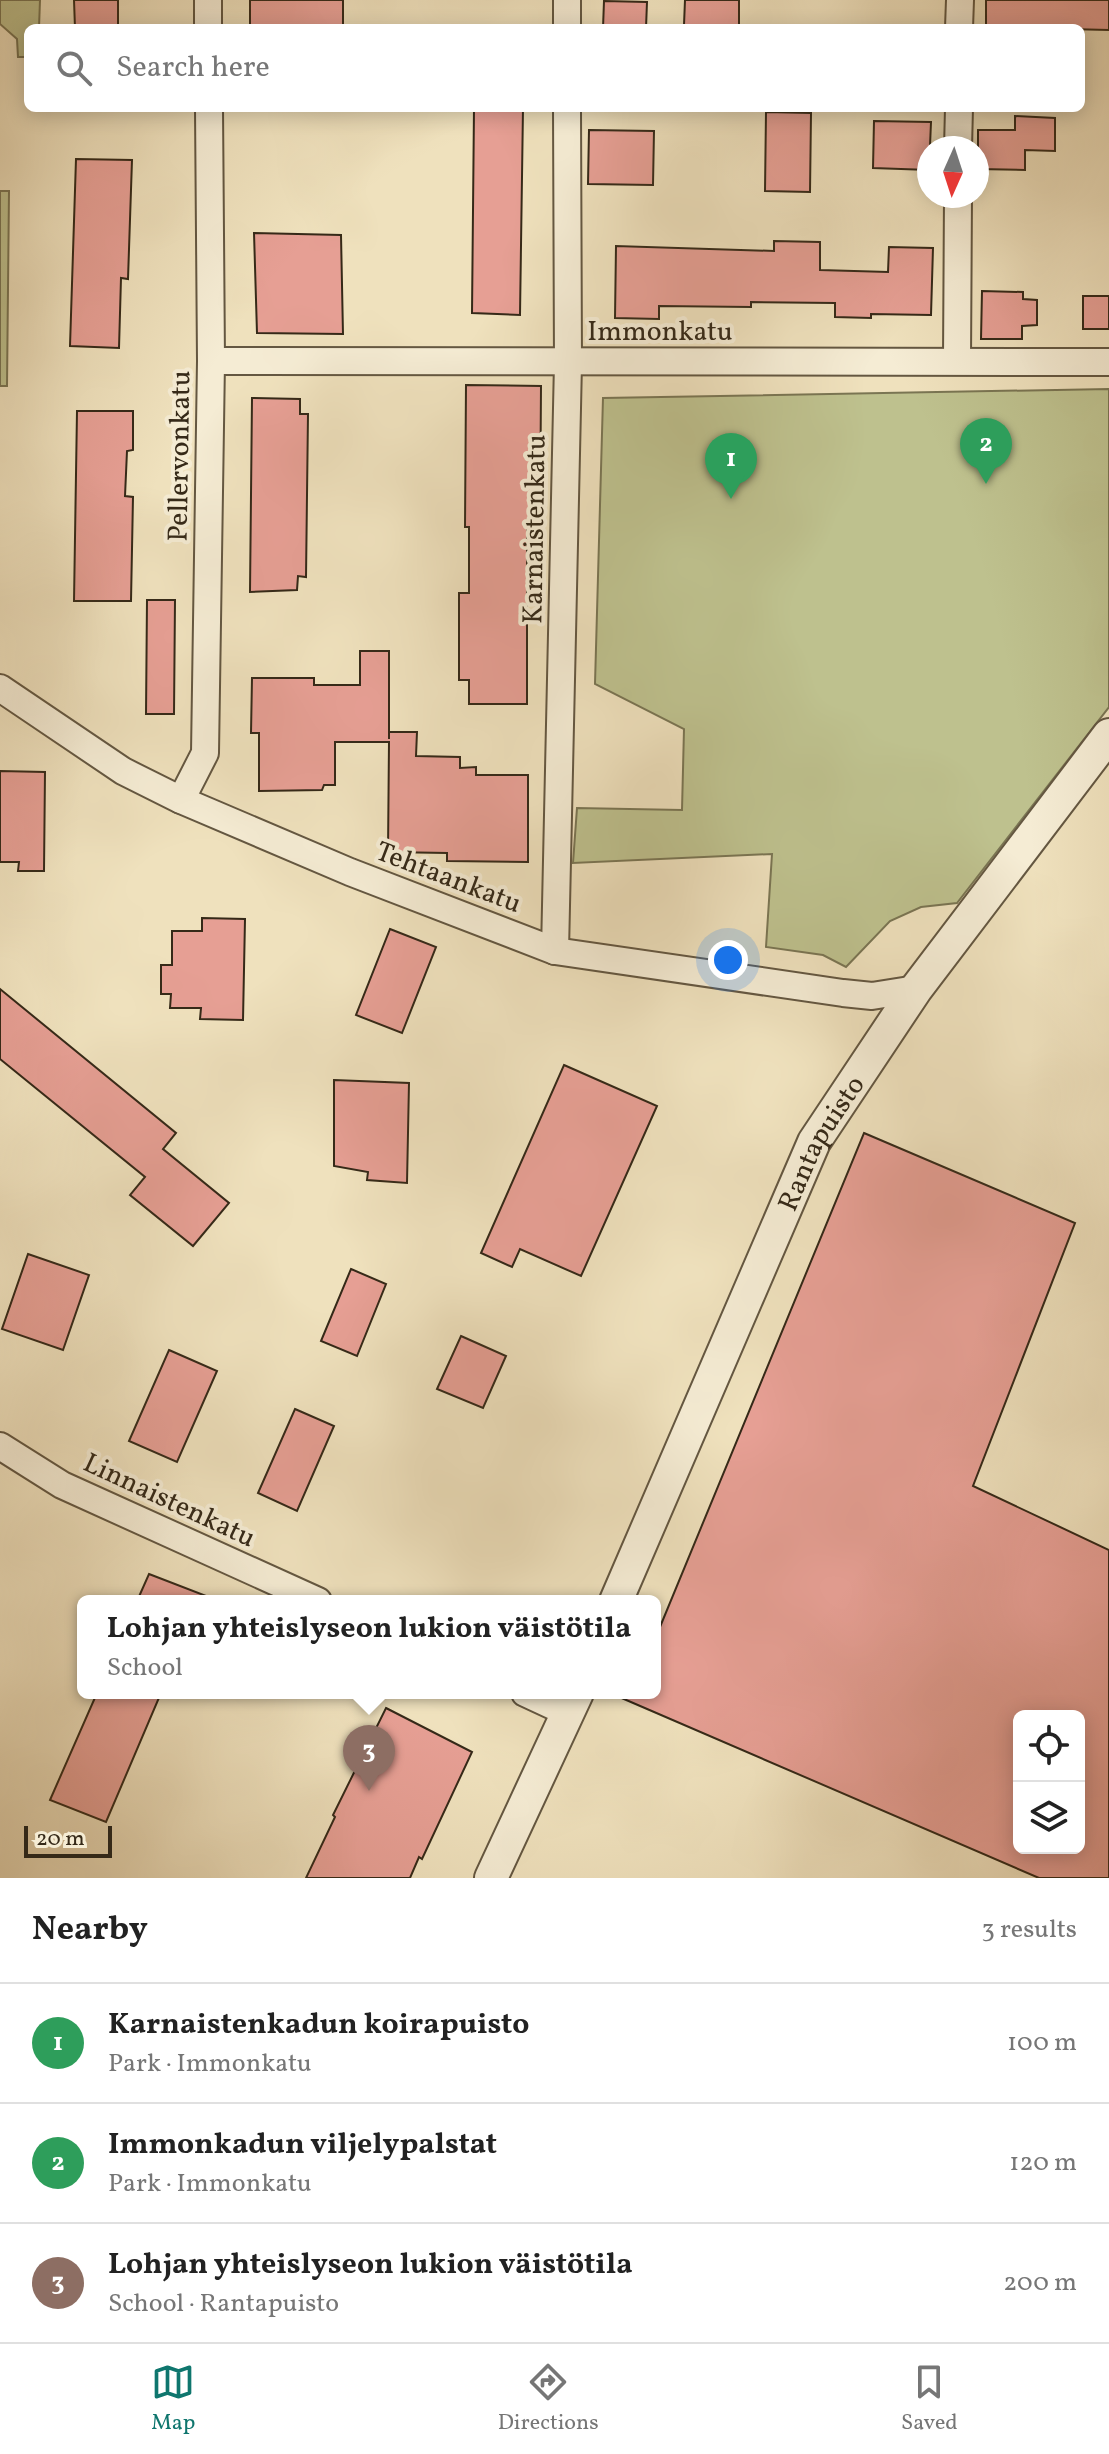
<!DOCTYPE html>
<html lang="en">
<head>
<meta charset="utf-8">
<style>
  body { margin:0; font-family:Vollkorn,serif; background:#f6f6f6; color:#222 }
  .controls { position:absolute; right:24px; bottom:24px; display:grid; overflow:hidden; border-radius:12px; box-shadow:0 4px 20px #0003 }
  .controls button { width:72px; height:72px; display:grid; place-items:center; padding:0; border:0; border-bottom:2px solid #e0e0e0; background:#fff; color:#222; font:40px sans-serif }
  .compass { position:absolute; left:917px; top:136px; width:72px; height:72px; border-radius:50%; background:#fff; box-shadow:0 4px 20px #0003; rotate:183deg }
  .scale { position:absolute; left:24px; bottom:20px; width:88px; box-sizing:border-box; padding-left:8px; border:4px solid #352918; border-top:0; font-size:22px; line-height:28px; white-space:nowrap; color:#352918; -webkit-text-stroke:6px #f5ecd4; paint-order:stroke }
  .you { position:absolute; left:728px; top:960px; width:28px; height:28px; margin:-20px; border:6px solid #fff; border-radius:50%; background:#1a73e8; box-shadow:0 0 0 12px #1a73e833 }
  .badge { display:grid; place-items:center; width:52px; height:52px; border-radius:50%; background:#0f766e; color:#fff; font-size:26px; font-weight:700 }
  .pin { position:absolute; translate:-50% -66px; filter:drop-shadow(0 2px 4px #0008) }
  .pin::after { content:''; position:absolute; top:42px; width:28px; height:24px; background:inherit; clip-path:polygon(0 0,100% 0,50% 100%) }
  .popup { position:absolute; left:77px; top:1595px; width:584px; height:104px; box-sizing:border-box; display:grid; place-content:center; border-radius:12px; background:#fff; filter:drop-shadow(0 2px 6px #0005); font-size:26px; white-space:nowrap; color:#767676 }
  .popup b { font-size:30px; color:#222 }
  .popup::after { content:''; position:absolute; left:50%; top:100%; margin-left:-16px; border:16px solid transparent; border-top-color:#fff }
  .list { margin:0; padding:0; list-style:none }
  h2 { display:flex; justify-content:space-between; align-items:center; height:104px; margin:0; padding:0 32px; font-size:34px }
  h2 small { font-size:26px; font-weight:400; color:#767676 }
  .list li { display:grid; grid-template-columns:52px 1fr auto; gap:24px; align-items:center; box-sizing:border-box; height:120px; padding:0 32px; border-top:2px solid #e0e0e0 }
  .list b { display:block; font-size:30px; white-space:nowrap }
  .list p { margin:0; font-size:26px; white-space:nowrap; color:#767676 }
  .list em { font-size:26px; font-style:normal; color:#767676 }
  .icon { flex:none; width:44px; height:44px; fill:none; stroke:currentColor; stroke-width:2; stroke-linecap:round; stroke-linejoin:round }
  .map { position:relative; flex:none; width:1109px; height:1878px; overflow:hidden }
  .search { position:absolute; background:#fff; box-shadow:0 4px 20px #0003; left:24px; right:24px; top:24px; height:88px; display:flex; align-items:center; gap:20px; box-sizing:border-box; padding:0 28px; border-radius:12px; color:#767676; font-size:30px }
  .sheet { height:464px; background:#fff }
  nav { display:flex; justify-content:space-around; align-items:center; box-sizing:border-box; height:112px; border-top:2px solid #e0e0e0; background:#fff; font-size:22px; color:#767676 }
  nav a { display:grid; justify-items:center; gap:4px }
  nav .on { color:#0f766e }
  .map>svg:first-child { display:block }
  .green { fill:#bec18e; stroke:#7a7553; stroke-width:2 }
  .building { fill:#e69f94; stroke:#352918; stroke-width:2; fill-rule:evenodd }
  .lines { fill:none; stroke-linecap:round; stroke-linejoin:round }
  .minor-casing { stroke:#645741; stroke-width:30 }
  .tertiary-casing { stroke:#645741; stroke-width:36 }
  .minor { stroke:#f5ecd4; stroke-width:26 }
  .tertiary { stroke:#f5ecd4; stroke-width:32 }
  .labels { text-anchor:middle; stroke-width:8; stroke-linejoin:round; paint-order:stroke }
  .street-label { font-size:28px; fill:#352918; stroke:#f5ecd4 }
</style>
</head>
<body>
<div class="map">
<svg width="1109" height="1878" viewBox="0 0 1109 1878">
  <rect width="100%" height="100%" fill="#efe1bd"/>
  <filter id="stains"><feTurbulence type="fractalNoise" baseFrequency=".0025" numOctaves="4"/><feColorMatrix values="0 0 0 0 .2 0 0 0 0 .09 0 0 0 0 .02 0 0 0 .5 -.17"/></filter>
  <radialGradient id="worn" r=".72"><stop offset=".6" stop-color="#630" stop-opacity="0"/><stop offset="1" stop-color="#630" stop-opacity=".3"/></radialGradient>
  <g class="green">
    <polygon points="0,0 40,0 39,28 28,28 28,57 18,57 17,39 0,24"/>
    <polygon points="0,191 9,191 7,386 0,386"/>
    <polygon points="1109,389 1109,707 957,903 921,907 890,921 846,967 823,955 766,947 772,854 573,863 577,808 682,810 684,729 595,684 603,398"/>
  </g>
  <g class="building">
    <polygon points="74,0 118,0 118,28 75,28"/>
    <rect x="250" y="0" width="93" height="28"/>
    <polygon points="685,0 739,0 739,26 684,25"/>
    <polygon points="986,0 1109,0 1109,30 986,27"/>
    <polygon points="604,1 647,2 646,28 603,28"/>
    <polygon points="474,108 523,108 520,315 472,313"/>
    <polygon points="766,112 811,113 810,192 765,191"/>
    <polygon points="1015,116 1055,118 1055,151 1025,150 1025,170 978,169 978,130 1015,130"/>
    <polygon points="874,121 931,122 929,170 873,168"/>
    <polygon points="589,130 654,131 653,185 588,184"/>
    <polygon points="76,159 132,160 128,279 121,278 119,348 70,346"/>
    <polygon points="254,233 341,235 343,334 257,333"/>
    <polygon points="774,241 820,242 820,270 888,272 889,247 933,248 931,315 871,314 871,318 835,317 835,303 751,302 751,307 659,306 659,319 615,318 616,246 774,251"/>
    <polygon points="982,291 1023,292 1023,299 1037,300 1037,325 1022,326 1022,339 981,339"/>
    <rect x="1083" y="296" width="26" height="33"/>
    <polygon points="466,385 541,386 540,527 527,527 527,704 469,704 469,680 459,680 459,593 469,593 469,527 465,527"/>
    <polygon points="252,398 300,399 300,414 308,414 306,577 298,576 297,590 250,592"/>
    <polygon points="77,411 133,411 133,450 127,451 125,496 133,497 131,601 74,601"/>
    <polygon points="147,600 175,600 174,714 146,714"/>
    <polygon points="360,651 389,651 389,739 389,732 417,732 416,756 460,757 460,768 476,767 476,775 528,775 528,862 447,861 447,853 388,852 389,742 335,742 335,785 324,785 322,790 259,791 259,733 251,733 252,678 314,678 314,685 360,685"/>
    <polygon points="0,771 45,772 44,871 18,871 19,862 0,862"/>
    <polygon points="202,918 245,919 243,1020 200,1019 201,1008 170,1008 171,994 161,994 161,965 172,965 172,931 202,931"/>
    <polygon points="390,929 436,947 402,1033 356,1015"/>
    <polygon points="0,989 176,1133 163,1149 229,1203 193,1246 130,1195 145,1177 0,1059"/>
    <polygon points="564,1065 657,1106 581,1276 520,1249 512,1267 481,1253"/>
    <polygon points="334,1080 409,1083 407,1183 367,1180 368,1172 334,1166"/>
    <path d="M864 1133 1075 1223 973 1486 1109 1550V1878H1039L610 1693H655V1639ZM1019 1716H1079V1848H1019Z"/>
    <polygon points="28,1254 89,1275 63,1350 2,1329"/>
    <polygon points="351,1269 386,1284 357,1356 321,1341"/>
    <polygon points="461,1336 506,1356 483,1408 437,1389"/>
    <polygon points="169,1350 217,1371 177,1462 129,1441"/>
    <polygon points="295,1409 334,1426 297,1511 258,1493"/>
    <polygon points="149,1574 214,1599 213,1601 137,1601"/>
    <polygon points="97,1693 161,1693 106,1822 50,1800"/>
    <polygon points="386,1708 472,1752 422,1859 419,1857 410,1878 306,1878 335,1817 333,1815"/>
  </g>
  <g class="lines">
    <defs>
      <g id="minor">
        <polyline points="208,0 208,28"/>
        <polyline points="567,0 567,28"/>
        <polyline points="959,28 960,0"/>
        <polyline points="958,148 959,108"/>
        <polyline points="957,360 958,196"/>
        <polyline points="211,361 1109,362"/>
        <polyline points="0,688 123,771 181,800 350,872 555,951 843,993 872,996 916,989"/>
        <polyline points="181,800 205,753 211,361 209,108"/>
        <polyline points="555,951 568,363 567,108"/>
        <polyline points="0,1446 62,1485 318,1601"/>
        <polyline points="525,1693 568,1713"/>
      </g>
      <g id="tertiary">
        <path id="s1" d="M616 1601 814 1142 916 989 1109 735"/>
        <polyline points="491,1878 577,1693"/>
      </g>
    </defs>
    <use href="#minor" class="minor-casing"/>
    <use href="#tertiary" class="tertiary-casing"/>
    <use href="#minor" class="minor"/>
    <use href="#tertiary" class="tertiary"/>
  </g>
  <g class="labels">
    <g class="street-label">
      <text x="660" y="340">Immonkatu</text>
      <text transform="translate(178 456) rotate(-89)" y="10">Pellervonkatu</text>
      <text transform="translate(533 529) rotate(-89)" y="10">Karnaistenkatu</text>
      <text transform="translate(449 876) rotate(21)" y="10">Tehtaankatu</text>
      <text dy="10" stroke="none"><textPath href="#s1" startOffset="502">Rantapuisto</textPath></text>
      <text transform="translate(170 1499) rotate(25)" y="10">Linnaistenkatu</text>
    </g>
  </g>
  <rect width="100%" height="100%" filter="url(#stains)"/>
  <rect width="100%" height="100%" fill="url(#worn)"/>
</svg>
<div class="controls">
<button><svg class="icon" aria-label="locate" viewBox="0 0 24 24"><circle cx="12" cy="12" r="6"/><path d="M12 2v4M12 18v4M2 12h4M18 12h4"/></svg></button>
<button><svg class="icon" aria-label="layers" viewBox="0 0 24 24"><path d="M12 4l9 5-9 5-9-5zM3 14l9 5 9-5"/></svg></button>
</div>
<svg class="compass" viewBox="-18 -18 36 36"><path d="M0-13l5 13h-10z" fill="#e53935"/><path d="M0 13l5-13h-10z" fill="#767676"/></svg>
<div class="scale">20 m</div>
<div class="you"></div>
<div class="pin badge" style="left:731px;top:499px;background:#2e9e5b">1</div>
<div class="pin badge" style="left:986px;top:484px;background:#2e9e5b">2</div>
<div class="pin badge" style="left:369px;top:1791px;background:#8d6e63">3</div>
<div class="popup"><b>Lohjan yhteislyseon lukion väistötila</b>School</div>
<div class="search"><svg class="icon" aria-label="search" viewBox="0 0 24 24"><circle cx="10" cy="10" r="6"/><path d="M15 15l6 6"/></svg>Search here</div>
</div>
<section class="sheet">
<h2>Nearby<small>3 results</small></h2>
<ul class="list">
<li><span class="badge" style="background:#2e9e5b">1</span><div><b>Karnaistenkadun koirapuisto</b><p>Park · Immonkatu</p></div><em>100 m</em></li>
<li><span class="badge" style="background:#2e9e5b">2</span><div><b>Immonkadun viljelypalstat</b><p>Park · Immonkatu</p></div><em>120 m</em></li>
<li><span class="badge" style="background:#8d6e63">3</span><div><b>Lohjan yhteislyseon lukion väistötila</b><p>School · Rantapuisto</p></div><em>200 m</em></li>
</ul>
</section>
<nav>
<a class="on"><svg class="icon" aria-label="map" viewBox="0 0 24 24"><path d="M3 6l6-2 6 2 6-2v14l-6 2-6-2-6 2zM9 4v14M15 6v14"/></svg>Map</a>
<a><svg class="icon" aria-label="directions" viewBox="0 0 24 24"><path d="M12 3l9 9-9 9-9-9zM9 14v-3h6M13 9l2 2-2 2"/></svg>Directions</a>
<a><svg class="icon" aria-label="saved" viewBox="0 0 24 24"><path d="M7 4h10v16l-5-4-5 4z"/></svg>Saved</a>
</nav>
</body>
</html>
